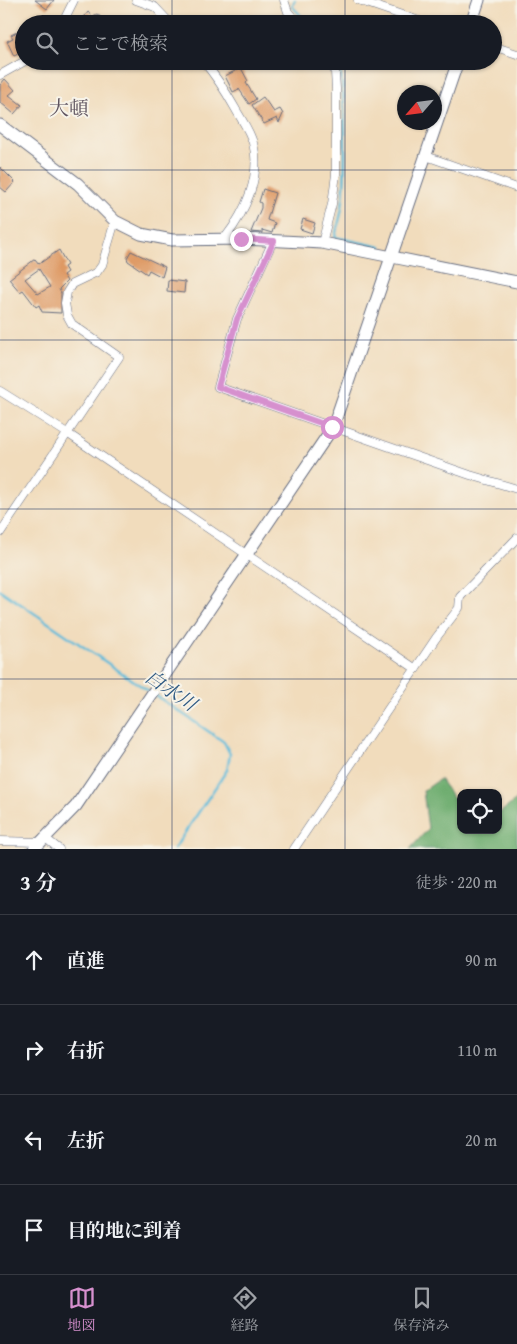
<!DOCTYPE html>
<html lang="ja">
<head>
<meta charset="utf-8">
<style>
  body { margin:0; font-family:"Gentium Book Plus","Noto Serif JP",serif; background:#242831; color:#f1f3f6 }
  .controls { position:absolute; right:15px; bottom:15px; display:grid; overflow:hidden; border-radius:10px; box-shadow:0 1px 4px #0004 }
  .controls button { width:45px; height:45px; display:grid; place-items:center; padding:0; border:0; border-bottom:1px solid #363941; background:#171b24; color:#f1f3f6; font:25px sans-serif }
  .compass { position:absolute; left:397px; top:85px; width:45px; height:45px; border-radius:50%; background:#171b24; box-shadow:0 1px 4px #0004; rotate:242deg }
  .stop { position:absolute; width:15px; height:15px; margin:-11px; border:4px solid #d690ce; border-radius:50%; background:#fff }
  .stop.end { background:#d690ce; border-color:#fff; box-shadow:0 1px 5px #0008 }
  .list { margin:0; padding:0; list-style:none }
  h2 { display:flex; justify-content:space-between; align-items:center; height:65px; margin:0; padding:0 20px; font-size:21px }
  h2 small { font-size:16px; font-weight:400; color:#9ea1a6 }
  .list li { display:grid; grid-template-columns:32px 1fr auto; gap:15px; align-items:center; box-sizing:border-box; height:90px; padding:0 20px; border-top:1px solid #363941 }
  .list b { display:block; font-size:19px; white-space:nowrap }
  .list em { font-size:16px; font-style:normal; color:#9ea1a6 }
  .icon { flex:none; width:28px; height:28px; fill:none; stroke:currentColor; stroke-width:2; stroke-linecap:round; stroke-linejoin:round }
  .map { position:relative; flex:none; width:517px; height:849px; overflow:hidden }
  .search { position:absolute; background:#171b24; box-shadow:0 1px 4px #0004; left:15px; right:15px; top:15px; height:55px; display:flex; align-items:center; gap:12px; box-sizing:border-box; padding:0 18px; border-radius:28px; color:#9ea1a6; font-size:19px }
  .sheet { height:425px; background:#171b24 }
  nav { display:flex; justify-content:space-around; align-items:center; box-sizing:border-box; height:70px; border-top:1px solid #363941; background:#171b24; font-size:14px; color:#9ea1a6 }
  nav a { display:grid; justify-items:center; gap:2px }
  nav .on { color:#d690ce }
  .map>svg:first-child { display:block }
  .forest { fill:#6ead6f; stroke:#446e66 }
  .lines { fill:none; stroke-linecap:round; stroke-linejoin:round }
  .stream { stroke:#5cbbda; stroke-width:2.5 }
  .building { fill:#de9964; fill-rule:evenodd }
  .street-casing { stroke:#666c7f; stroke-width:9 }
  .secondary-casing { stroke:#666c7f; stroke-width:13 }
  .street { stroke:#fff; stroke-width:8 }
  .secondary { stroke:#fff; stroke-width:11 }
  .route { stroke:#d690ce; stroke-width:6 }
  .grid { fill:none; stroke:#1b2f5e; stroke-width:1; stroke-opacity:0.55 }
  .labels { text-anchor:middle; stroke-width:4; stroke-linejoin:round; paint-order:stroke }
  .water-label { font-size:19px; font-style:italic; fill:#2e5983; stroke:#f7f3e8 }
  .quarter-label { font-size:20px; fill:#5f5460; stroke:#f7f3e8 }
</style>
</head>
<body>
<div class="map">
<svg width="517" height="849" viewBox="0 0 517 849">
  <rect width="100%" height="100%" fill="#f7f3e8"/>
  <filter id="ink" filterUnits="userSpaceOnUse"><feTurbulence type="fractalNoise" baseFrequency=".02" numOctaves="2"/><feDisplacementMap in="SourceGraphic" scale="10" xChannelSelector="R" yChannelSelector="G"/><feConvolveMatrix kernelMatrix="1 2 1 2 8 2 1 2 1" color-interpolation-filters="sRGB"/></filter>
  <filter id="wash" filterUnits="userSpaceOnUse"><feTurbulence type="fractalNoise" baseFrequency=".0096" numOctaves="4" result="noise"/><feDisplacementMap in="SourceGraphic" scale="20" xChannelSelector="R" yChannelSelector="G"/><feGaussianBlur stdDeviation="1.12" result="paint"/><feColorMatrix in="noise" values="0 0 0 0 0 0 0 0 0 0 0 0 0 0 0 0 0 1.4 0 .05"/><feComposite in="paint" operator="in"/></filter>
  <g filter="url(#wash)">
    <rect width="100%" height="100%" fill="#f1dcbc"/>
    <polygon class="forest" points="440,779 461,809 461,830 498,830 498,814 515,801 517,797 517,849 410,849 428,829 423,791"/>
    <g class="lines">
      <g class="stream">
        <polyline points="295,0 292,6 309,24"/>
        <path d="M337 61C347 81 346 182 342 207 341 217 337 227 335 237L381 247"/>
        <polyline points="0,590 150,692"/>
        <polyline points="155,695 224,742 230,754 227,770 174,849"/>
      </g>
    </g>
    <g id="blocks">
      <g class="building">
        <polygon points="35,0 54,0 47,9"/>
        <polygon points="88,12 93,16 97,14 109,24 79,24"/>
        <polygon points="19,31 24,41 24,51 14,56 7,41 13,38 11,35"/>
        <polygon points="241,68 248,81 246,83 256,99 249,104 239,89 233,92 225,76"/>
        <polygon points="5,79 15,90 9,95 22,105 14,114 0,102 0,85"/>
        <polygon points="263,97 274,112 280,109 283,114 279,123 277,118 264,124 252,105"/>
        <polygon points="0,167 15,182 6,192 0,187"/>
        <polygon points="263,189 275,193 267,220 275,223 272,233 262,230 262,233 251,232 261,208 261,203 259,202"/>
        <polygon points="303,219 315,223 312,233 300,229"/>
        <path d="M59 250 67 265 64 267 67 272 63 275 67 281 59 289 61 293V313L42 312 39 305 36 307 23 290 20 292 9 279 35 259 39 264ZM39 269 50 287 38 294 25 279Z"/>
        <polygon points="131,251 165,267 162,277 149,270 147,274 128,261 127,258"/>
        <polygon points="168,280 185,282 184,293 167,291"/>
      </g>
    </g>
  </g>
  <g filter="url(#ink)">
    <use href="#blocks" fill-opacity="0" stroke="#666c7f" stroke-width="1"/>
    <g class="lines">
      <defs>
        <g id="street">
          <polyline points="136,0 155,7 171,24"/>
          <polyline points="284,0 288,12 299,24"/>
          <polyline points="358,0 428,24"/>
          <polyline points="62,24 74,0"/>
          <polyline points="493,46 517,54"/>
          <path d="M203 61C216 76 226 92 235 108 241 119 250 131 253 143 262 177 245 212 225 238"/>
          <polyline points="0,75 25,61"/>
          <polyline points="426,156 517,188"/>
          <polyline points="273,241 237,319 218,387 470,475 517,489"/>
          <polyline points="322,243 332,204 336,174 336,89 335,72 330,61"/>
          <polyline points="0,391 67,433 416,669"/>
          <polyline points="0,533 119,357 72,324 67,315 65,303 67,292 72,284 97,272 102,265 115,221"/>
          <polyline points="44,837 59,849"/>
          <polyline points="0,841 39,842"/>
          <polyline points="294,849 436,638 459,608 460,597 517,538"/>
        </g>
        <g id="secondary">
          <polyline points="471,24 479,0"/>
          <polyline points="0,125 78,184 115,221 141,234 172,240 241,239 322,243 517,282"/>
          <polyline points="34,849 76,806 333,427 458,61"/>
        </g>
      </defs>
      <use href="#street" class="street-casing"/>
      <use href="#secondary" class="secondary-casing"/>
      <use href="#street" class="street"/>
      <use href="#secondary" class="secondary"/>
    </g>
  </g>
  <g class="lines" filter="url(#ink)">
    <polyline class="route" points="241,239 274,241 237,319 218,387 332,427"/>
  </g>
  <path class="grid" d="M172 0V24M345 0V24M172 61V849M345 61V849M0 170H517M0 340H517M0 509H517M0 679H517"/>
  <g class="labels">
    <g class="water-label">
      <text transform="translate(171 690) rotate(34)" y="7">白水川</text>
    </g>
    <g class="quarter-label">
      <text x="69" y="115">大頓</text>
    </g>
  </g>
</svg>
<div class="controls">
<button><svg class="icon" aria-label="locate" viewBox="0 0 24 24"><circle cx="12" cy="12" r="6"/><path d="M12 2v4M12 18v4M2 12h4M18 12h4"/></svg></button>
</div>
<svg class="compass" viewBox="-18 -18 36 36"><path d="M0-13l5 13h-10z" fill="#e53935"/><path d="M0 13l5-13h-10z" fill="#9ea1a6"/></svg>
<div class="stop" style="left:332px;top:427px"></div>
<div class="stop end" style="left:241px;top:239px"></div>
<div class="search"><svg class="icon" aria-label="search" viewBox="0 0 24 24"><circle cx="10" cy="10" r="6"/><path d="M15 15l6 6"/></svg>ここで検索</div>
</div>
<section class="sheet">
<h2>3 分<small>徒歩 · 220 m</small></h2>
<ul class="list">
<li><svg class="icon" aria-label="ahead" viewBox="0 0 24 24"><path d="M12 20V5M6 11l6-6 6 6"/></svg><div><b>直進</b></div><em>90 m</em></li>
<li><svg class="icon" aria-label="right" viewBox="0 0 24 24"><path d="M7 20v-9h11M14 6l5 5-5 5"/></svg><div><b>右折</b></div><em>110 m</em></li>
<li><svg class="icon" aria-label="left" viewBox="0 0 24 24"><path d="M17 20v-9H6M10 6l-5 5 5 5"/></svg><div><b>左折</b></div><em>20 m</em></li>
<li><svg class="icon" aria-label="arrive" viewBox="0 0 24 24"><path d="M6 21V4h12l-3 4 3 4H6"/></svg><div><b>目的地に到着</b></div></li>
</ul>
</section>
<nav>
<a class="on"><svg class="icon" aria-label="map" viewBox="0 0 24 24"><path d="M3 6l6-2 6 2 6-2v14l-6 2-6-2-6 2zM9 4v14M15 6v14"/></svg>地図</a>
<a><svg class="icon" aria-label="directions" viewBox="0 0 24 24"><path d="M12 3l9 9-9 9-9-9zM9 14v-3h6M13 9l2 2-2 2"/></svg>経路</a>
<a><svg class="icon" aria-label="saved" viewBox="0 0 24 24"><path d="M7 4h10v16l-5-4-5 4z"/></svg>保存済み</a>
</nav>
</body>
</html>
